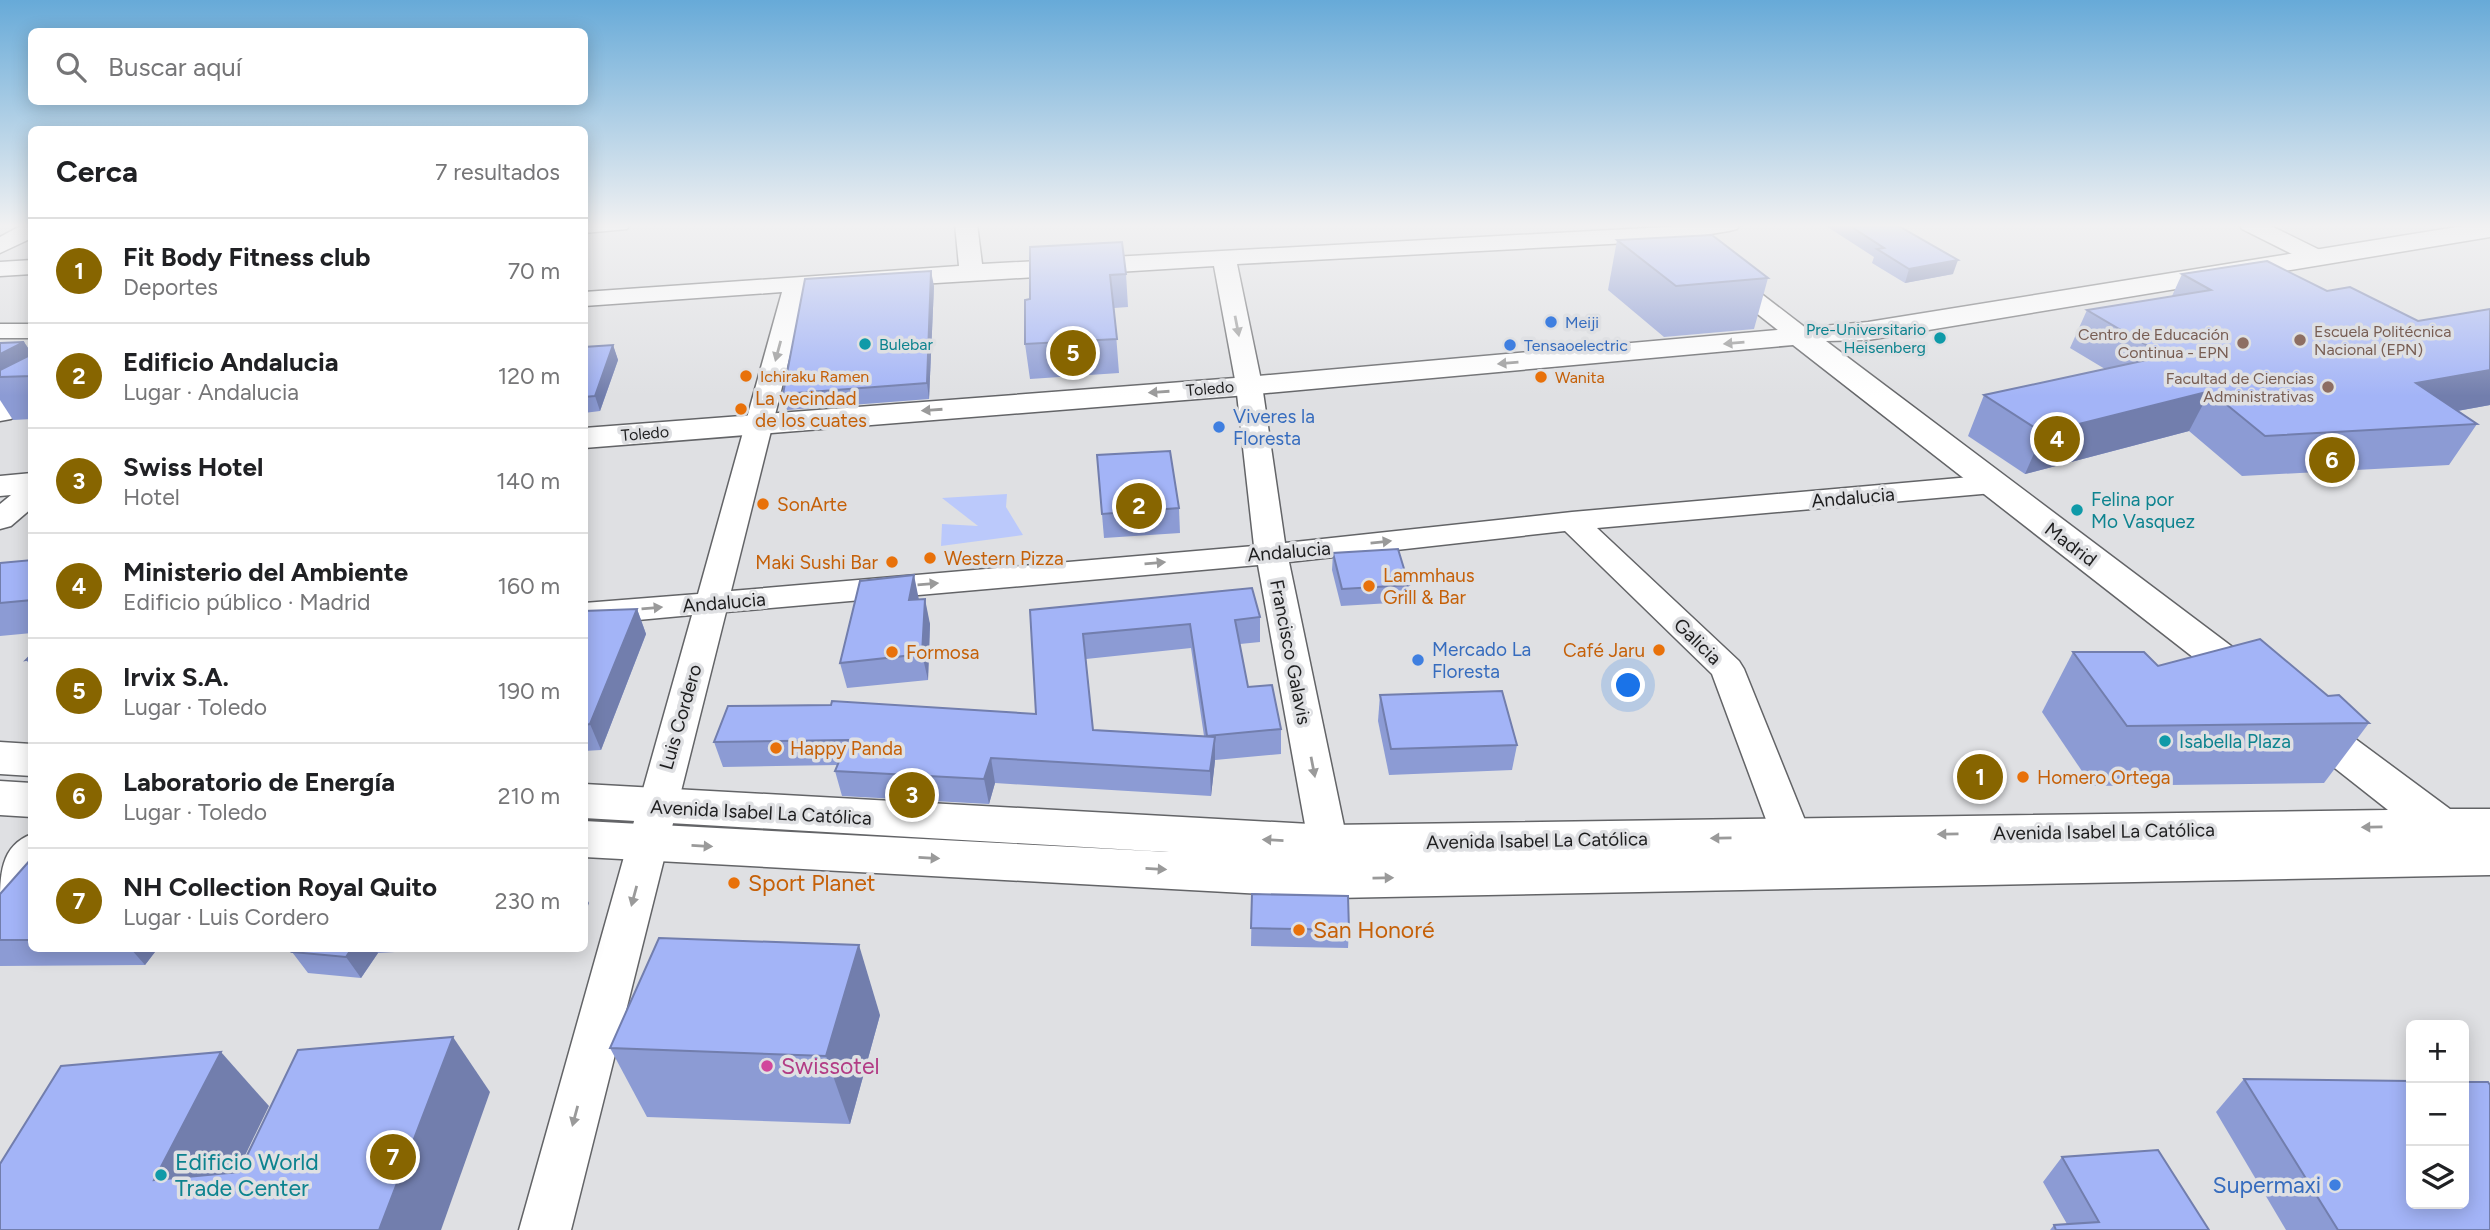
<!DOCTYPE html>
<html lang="es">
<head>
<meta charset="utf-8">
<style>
  body { margin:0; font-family:Figtree,sans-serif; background:#f2f2f2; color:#202124 }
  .controls { position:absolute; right:21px; bottom:21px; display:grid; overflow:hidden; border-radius:10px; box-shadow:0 4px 18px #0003 }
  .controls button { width:63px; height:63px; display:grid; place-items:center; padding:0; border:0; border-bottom:2px solid #e0e0e0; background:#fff; color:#202124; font:35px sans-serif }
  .you { position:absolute; left:1629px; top:686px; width:24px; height:24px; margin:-18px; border:5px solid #fff; border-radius:50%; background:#1a73e8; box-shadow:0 0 0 10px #1a73e833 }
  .badge { display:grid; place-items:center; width:46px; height:46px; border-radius:50%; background:#876500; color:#fff; font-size:23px; font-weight:700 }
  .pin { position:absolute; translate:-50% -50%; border:4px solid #fff; box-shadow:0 2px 7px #0006 }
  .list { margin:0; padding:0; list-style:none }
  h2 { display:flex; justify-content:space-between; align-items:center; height:91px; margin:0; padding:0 28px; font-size:30px }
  h2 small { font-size:23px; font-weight:400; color:#757577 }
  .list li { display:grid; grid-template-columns:46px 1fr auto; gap:21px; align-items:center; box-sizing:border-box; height:105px; padding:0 28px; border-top:2px solid #e0e0e0 }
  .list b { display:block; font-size:26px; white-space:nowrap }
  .list p { margin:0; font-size:23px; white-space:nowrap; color:#757577 }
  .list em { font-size:23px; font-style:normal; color:#757577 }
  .icon { flex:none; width:38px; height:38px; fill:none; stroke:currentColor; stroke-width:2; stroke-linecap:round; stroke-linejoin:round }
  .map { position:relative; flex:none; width:2490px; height:1230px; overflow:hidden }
  .search { position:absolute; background:#fff; box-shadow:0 4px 18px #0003; left:28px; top:28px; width:560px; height:77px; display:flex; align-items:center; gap:18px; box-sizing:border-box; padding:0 24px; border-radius:10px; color:#757577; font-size:26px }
  .panel { position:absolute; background:#fff; box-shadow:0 4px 18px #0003; left:28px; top:126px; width:560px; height:826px; border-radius:10px }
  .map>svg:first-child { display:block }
  .green { fill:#bbc9fb }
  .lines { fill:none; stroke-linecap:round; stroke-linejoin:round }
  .street-casing { stroke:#636467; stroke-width:3 }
  .secondary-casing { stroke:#636467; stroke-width:3 }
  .street { fill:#fff; fill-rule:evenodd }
  .secondary { fill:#fff; fill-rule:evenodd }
  .wall { fill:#8c9bd4; fill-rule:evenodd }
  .shaded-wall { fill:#727ead }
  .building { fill:#a3b4f7; stroke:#727ead; stroke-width:2 }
  .oneway { fill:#9a9a9a }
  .shop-dot { fill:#3f7fe0; stroke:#dfe0e3; stroke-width:2.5 }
  .culture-dot { fill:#0f9aa8; stroke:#dfe0e3; stroke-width:2.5 }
  .education-dot { fill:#8d6e63; stroke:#dfe0e3; stroke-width:2.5 }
  .food-dot { fill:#e8710a; stroke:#dfe0e3; stroke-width:2.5 }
  .hotel-dot { fill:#d1479c; stroke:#dfe0e3; stroke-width:2.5 }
  .labels { text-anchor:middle; stroke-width:7; stroke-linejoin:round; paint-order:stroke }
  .far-shop-label { font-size:16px; fill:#366cbe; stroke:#dfe0e3; text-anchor:start }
  .far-culture-label { font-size:16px; fill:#0d838f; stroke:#dfe0e3; text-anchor:end }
  .far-education-label { font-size:16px; fill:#785e54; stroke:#dfe0e3; text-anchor:end }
  .far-food-label { font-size:16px; fill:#c56008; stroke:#dfe0e3; text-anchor:start }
  .far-street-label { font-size:16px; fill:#1e1e1f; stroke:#dfe0e3 }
  .food-label { font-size:19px; fill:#c56008; stroke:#dfe0e3; text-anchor:start }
  .shop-label { font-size:19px; fill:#366cbe; stroke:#dfe0e3; text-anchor:start }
  .street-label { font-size:19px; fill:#1e1e1f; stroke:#dfe0e3 }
  .culture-label { font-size:19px; fill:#0d838f; stroke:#dfe0e3; text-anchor:start }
  .near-food-label { font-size:23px; fill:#c56008; stroke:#dfe0e3; text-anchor:start }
  .near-hotel-label { font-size:23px; fill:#b23c85; stroke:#dfe0e3; text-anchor:start }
  .near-culture-label { font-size:23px; fill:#0d838f; stroke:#dfe0e3; text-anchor:start }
  .near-shop-label { font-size:23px; fill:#366cbe; stroke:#dfe0e3; text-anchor:end }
</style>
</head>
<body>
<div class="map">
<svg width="2490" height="1230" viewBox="0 0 2490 1230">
  <rect width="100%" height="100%" fill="#dfe0e3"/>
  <polygon class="green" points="1007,494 1006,507 1023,535 941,546 942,524 978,526 942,498"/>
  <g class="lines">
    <defs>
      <g id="street">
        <polygon points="24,224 32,224 32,238 0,253 0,237"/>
        <polygon points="584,224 630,224 627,229 584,233"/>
        <path d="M955 224H977L982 264 1666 227 1688 224H1740L1737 229 1729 231 1666 241 1237 264 1262 385 1285 543 1572 512 1993 475 2003 478 2008 484 2003 490 1993 493 1597 528 1739 661 1744 669 1821 860 1815 871 1801 876 1787 871 1781 860 1712 674 1565 531 1289 562 1353 869 1347 880 1333 885 1319 880 1313 869 1258 565 726 612 571 1230H519L692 615 584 625V603L698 594 782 292 584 306V292L959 266ZM1214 266 1236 385 1254 546 731 591 806 291Z"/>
        <polygon points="2239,224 2267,224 2326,253 2329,258 2326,263 2310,263 2242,229"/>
        <polygon points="32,260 32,274 0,276 0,262"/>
        <polygon points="1725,270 1733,272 1811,332 1815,337 1811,342 1802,345 1793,342 1717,282 1713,277 1717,272"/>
        <rect x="0" y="324" width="32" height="14"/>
        <polygon points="32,483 32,508 11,526 0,529 0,504 22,486"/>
        <path d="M32 834C32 866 37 895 0 908 0 875 0 846 32 834Z"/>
      </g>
      <g id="secondary">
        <polygon points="2475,224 2490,224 2490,237 1868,340 1826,341 2267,673 2273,683 2267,693 2253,697 2239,693 1793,345 1235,396 584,448 584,428 1235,378 1868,322"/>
        <polygon points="32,385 32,407 11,419 0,421 0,399"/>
        <polygon points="32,473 32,493 0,496 0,476"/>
        <polygon points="2304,707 2319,712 2450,809 2490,809 2490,875 1334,898 584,857 584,821 1169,852 584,818 584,784 1328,825 2388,810 2289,732 2283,722 2289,712"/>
        <polygon points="0,742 32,744 32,776 0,774"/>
        <polygon points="0,781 32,783 32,817 0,815"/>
      </g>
    </defs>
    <use href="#street" class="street-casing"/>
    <use href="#secondary" class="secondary-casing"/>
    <use href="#street" class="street"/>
    <use href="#secondary" class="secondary"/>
  </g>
  <g class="wall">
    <polygon points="1823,224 1895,224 1953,274 1905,283 1872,263 1874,257"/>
    <polygon points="1617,240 1768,278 1754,329 1664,337 1608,290"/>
    <polygon points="1030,247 1126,274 1128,307 1114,308 1119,373 1030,379 1025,344 1030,299"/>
    <polygon points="2182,274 2418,321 2490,309 2490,405 2457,411 2477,424 2449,465 2242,476 2189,431 2025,474 1968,436 1984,395 2105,369 2070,348 2087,310 2172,296"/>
    <polygon points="934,286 929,399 787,410 783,394"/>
    <polygon points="24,342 32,354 32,419 13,420 0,400 0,343"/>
    <polygon points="613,345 618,360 600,411 584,413 584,347"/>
    <polygon points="1097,455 1179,508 1180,533 1104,538"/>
    <polygon points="1333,553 1409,585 1407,602 1341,606 1332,570"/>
    <polygon points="32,560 32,633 0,636 0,563"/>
    <polygon points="918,599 930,624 928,680 847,688 840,663"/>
    <polygon points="637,609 646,634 601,750 584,751 584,611"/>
    <path d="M1030 610 1260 617V642L1240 644 1248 687 1281 729V754L1215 760 1211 796 995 783 989 804 842 796 835 771 837 765 723 767 714 742 1036 714ZM1191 648 1204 736 1093 730 1086 659Z"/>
    <polygon points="2073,652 2158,666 2328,696 2369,723 2324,783 2092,786 2042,712"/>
    <polygon points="32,654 32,667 26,660"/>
    <polygon points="1380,695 1517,745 1512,770 1389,775 1378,721"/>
    <polygon points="32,858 32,948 158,948 145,965 0,966 0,894"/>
    <polygon points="1252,894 1349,930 1348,948 1251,946"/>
    <polygon points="295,948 462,948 378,953 361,978 308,973 292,952"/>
    <polygon points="880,1015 850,1124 647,1117 610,1048"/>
    <polygon points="2244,1079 2490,1230 2286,1230 2216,1112"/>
    <polygon points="2062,1157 2209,1230 2050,1230 2054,1225 2067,1224 2043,1182"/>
  </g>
  <g class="shaded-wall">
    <polygon points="1958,260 1953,274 1905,283 1909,269"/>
    <polygon points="931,271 934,286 929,399 927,383"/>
    <polygon points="24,342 32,354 0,375 0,354"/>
    <polygon points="613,345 618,360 600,411 595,396"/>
    <polygon points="2490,370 2490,405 2391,423 2416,383"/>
    <polygon points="2210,391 2189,431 2025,474 2043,433"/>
    <polygon points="914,575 919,600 909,600"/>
    <polygon points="925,599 930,624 928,680 922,654"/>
    <polygon points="637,609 646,634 601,750 590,724"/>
    <polygon points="1215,737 1215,761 1211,796 1210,771"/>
    <polygon points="991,758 995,783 989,804 984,779"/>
    <polygon points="584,894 589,903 584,916"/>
    <polygon points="859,945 880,1015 850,1124 826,1056"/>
    <polygon points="130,948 158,948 145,965"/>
    <polygon points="352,948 375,948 378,953 361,978 346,957"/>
    <polygon points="453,1037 490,1092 441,1230 379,1230"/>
    <polygon points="221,1052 269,1106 209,1230 154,1180"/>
  </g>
  <g class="building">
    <polygon points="1847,224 1895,224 1958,260 1909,269 1877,249 1884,248"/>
    <polygon points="1712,235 1768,278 1676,286 1617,240"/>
    <polygon points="1122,242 1126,274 1110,275 1117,339 1025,344 1025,300 1030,299 1030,247"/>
    <polygon points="2267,261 2327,291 2350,287 2418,321 2490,309 2490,370 2416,383 2477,424 2265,436 2210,391 2043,433 1984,395 2165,356 2087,310 2211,290 2182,274"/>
    <polygon points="931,271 927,383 783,394 805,279"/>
    <polygon points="24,342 0,354 0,343"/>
    <polygon points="613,345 595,396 584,397 584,347"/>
    <polygon points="32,354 32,376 0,377 0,370"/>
    <polygon points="1170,451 1179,508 1102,514 1097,455"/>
    <polygon points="1398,549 1409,585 1342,589 1333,553"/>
    <polygon points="32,560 32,600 0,603 0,563"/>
    <polygon points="914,575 909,600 925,599 922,654 840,663 860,581"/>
    <polygon points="1252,588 1260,617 1235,620 1248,687 1272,685 1281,729 1207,736 1190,624 1083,634 1093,730 1215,737 1210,771 991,758 984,779 835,771 848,740 714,742 728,706 831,705 832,701 1036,714 1030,610"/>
    <polygon points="637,609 590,724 584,725 584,611"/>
    <polygon points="2260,639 2328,696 2339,695 2369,723 2127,726 2073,652 2144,652 2158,666"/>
    <polygon points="32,654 32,659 26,660"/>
    <polygon points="1502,691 1517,745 1391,749 1380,695"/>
    <polygon points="32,858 32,940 0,940 0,894"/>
    <polygon points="1252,894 1348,896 1349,930 1251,928"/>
    <polygon points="659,938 859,945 826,1056 610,1048"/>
    <polygon points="295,948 352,948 346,957 292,952"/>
    <polygon points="453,1037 379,1230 0,1230 0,1164 61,1066 221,1052 154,1180 239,1172 298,1050"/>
    <polygon points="2244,1079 2411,1081 2411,1204 2464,1204 2464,1082 2488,1082 2490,1085 2490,1230 2338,1230"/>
    <polygon points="2158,1150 2209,1230 2056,1230 2054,1225 2099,1222 2062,1157"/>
  </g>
  <defs><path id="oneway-solid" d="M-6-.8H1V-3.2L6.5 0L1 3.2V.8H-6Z" transform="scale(1.75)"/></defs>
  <g class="oneway">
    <use href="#oneway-solid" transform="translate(1237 326) rotate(79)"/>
    <use href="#oneway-solid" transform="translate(1734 343) rotate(175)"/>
    <use href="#oneway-solid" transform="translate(778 351) rotate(105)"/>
    <use href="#oneway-solid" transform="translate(1508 363) rotate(175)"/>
    <use href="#oneway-solid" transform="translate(1159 392) rotate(176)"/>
    <use href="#oneway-solid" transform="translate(932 410) rotate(176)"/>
    <use href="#oneway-solid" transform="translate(1381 542) rotate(-6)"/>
    <use href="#oneway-solid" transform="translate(1155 563) rotate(-5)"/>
    <use href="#oneway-solid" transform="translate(928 584) rotate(-5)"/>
    <use href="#oneway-solid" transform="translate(652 608) rotate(-5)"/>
    <use href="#oneway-solid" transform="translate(1313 767) rotate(79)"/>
    <use href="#oneway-solid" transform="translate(2372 827) rotate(179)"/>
    <use href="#oneway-solid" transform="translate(1948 834) rotate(179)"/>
    <use href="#oneway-solid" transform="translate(1721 838) rotate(179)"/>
    <use href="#oneway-solid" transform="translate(1273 840) rotate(-177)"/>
    <use href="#oneway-solid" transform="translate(702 846) rotate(3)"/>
    <use href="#oneway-solid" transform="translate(929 858) rotate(3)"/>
    <use href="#oneway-solid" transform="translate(1156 869) rotate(3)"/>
    <use href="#oneway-solid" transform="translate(1383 878) rotate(-1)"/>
    <use href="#oneway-solid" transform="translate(634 896) rotate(105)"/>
    <use href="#oneway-solid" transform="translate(575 1116) rotate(105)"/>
  </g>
  <linearGradient id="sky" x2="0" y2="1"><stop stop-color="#67aad8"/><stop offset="0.57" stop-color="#f1f1f2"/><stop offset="1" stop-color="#f1f1f2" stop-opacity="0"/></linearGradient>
  <rect width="2490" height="396" fill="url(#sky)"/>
  <g class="shop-dot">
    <circle cx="1551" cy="322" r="7"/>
    <circle cx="1510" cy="345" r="7"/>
    <circle cx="1219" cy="427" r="7"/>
    <circle cx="1418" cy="660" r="7"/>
    <circle cx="2335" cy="1185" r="7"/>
  </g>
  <g class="culture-dot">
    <circle cx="1940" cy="338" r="7"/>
    <circle cx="865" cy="344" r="7"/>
    <circle cx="2077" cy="510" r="7"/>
    <circle cx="2165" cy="741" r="7"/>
    <circle cx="161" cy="1175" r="7"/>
  </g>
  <g class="education-dot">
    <circle cx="2300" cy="340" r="7"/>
    <circle cx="2243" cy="343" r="7"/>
    <circle cx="2328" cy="387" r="7"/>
  </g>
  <g class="food-dot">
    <circle cx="746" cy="376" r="7"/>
    <circle cx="1541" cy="377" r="7"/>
    <circle cx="741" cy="409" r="7"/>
    <circle cx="763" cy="504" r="7"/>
    <circle cx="930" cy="558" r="7"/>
    <circle cx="892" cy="562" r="7"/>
    <circle cx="1369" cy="586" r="7"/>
    <circle cx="1659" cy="650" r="7"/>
    <circle cx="892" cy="652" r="7"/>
    <circle cx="776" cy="748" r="7"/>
    <circle cx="2023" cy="777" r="7"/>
    <circle cx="734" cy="883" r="7"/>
    <circle cx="1299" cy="930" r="7"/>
  </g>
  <circle class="hotel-dot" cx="767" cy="1066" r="7"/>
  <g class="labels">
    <g class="far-shop-label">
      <text x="1565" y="328">Meiji</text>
      <text x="1524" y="351">Tensaoelectric</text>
    </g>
    <g class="far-culture-label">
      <text x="1926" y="335">Pre-Universitario<tspan x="1926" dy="18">Heisenberg</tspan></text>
      <text x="879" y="350" text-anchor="start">Bulebar</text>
    </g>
    <g class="far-education-label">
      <text x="2314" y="337" text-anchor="start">Escuela Politécnica<tspan x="2314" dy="18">Nacional (EPN)</tspan></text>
      <text x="2229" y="340">Centro de Educación<tspan x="2229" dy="18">Continua - EPN</tspan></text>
      <text x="2314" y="384">Facultad de Ciencias<tspan x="2314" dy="18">Administrativas</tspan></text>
    </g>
    <g class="far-food-label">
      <text x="760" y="382">Ichiraku Ramen</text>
      <text x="1555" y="383">Wanita</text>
    </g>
    <g class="far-street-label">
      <text transform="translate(1210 388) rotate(-5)" y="6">Toledo</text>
      <text transform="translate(645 433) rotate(-5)" y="6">Toledo</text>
    </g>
    <g class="food-label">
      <text x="755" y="405">La vecindad<tspan x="755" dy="22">de los cuates</tspan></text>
      <text x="777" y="511">SonArte</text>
      <text x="944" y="565">Western Pizza</text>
      <text x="878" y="569" text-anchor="end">Maki Sushi Bar</text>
      <text x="1383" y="582">Lammhaus<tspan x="1383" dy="22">Grill &amp; Bar</tspan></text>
      <text x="1645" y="657" text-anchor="end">Café Jaru</text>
      <text x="906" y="659">Formosa</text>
      <text x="790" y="755">Happy Panda</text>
      <text x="2037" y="784">Homero Ortega</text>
    </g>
    <g class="shop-label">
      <text x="1233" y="423">Viveres la<tspan x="1233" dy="22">Floresta</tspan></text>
      <text x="1432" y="656">Mercado La<tspan x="1432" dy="22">Floresta</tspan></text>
    </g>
    <g class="street-label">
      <text transform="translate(1853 497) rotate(-5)" y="7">Andalucia</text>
      <text transform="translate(2071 544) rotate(37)" y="7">Madrid</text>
      <text transform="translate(1289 551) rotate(-5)" y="7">Andalucia</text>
      <text transform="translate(724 602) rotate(-5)" y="7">Andalucia</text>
      <text transform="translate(1698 641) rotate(44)" y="7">Galicia</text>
      <text transform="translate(1291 652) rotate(79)" y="7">Francisco Galavis</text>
      <text transform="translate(680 717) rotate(-74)" y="7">Luis Cordero</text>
      <text transform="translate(761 812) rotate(3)" y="7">Avenida Isabel La Católica</text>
      <text transform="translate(2104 831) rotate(-1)" y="7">Avenida Isabel La Católica</text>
      <text transform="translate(1537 840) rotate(-1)" y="7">Avenida Isabel La Católica</text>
    </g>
    <g class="culture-label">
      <text x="2091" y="506">Felina por<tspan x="2091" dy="22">Mo Vasquez</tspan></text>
      <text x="2179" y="748">Isabella Plaza</text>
    </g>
    <g class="near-food-label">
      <text x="748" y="891">Sport Planet</text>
      <text x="1313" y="938">San Honoré</text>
    </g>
    <g class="near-hotel-label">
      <text x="781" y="1074">Swissotel</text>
    </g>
    <g class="near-culture-label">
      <text x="175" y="1170">Edificio World<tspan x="175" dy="26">Trade Center</tspan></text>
    </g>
    <g class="near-shop-label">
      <text x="2321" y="1193">Supermaxi</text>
    </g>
  </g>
</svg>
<div class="controls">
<button>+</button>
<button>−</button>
<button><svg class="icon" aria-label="layers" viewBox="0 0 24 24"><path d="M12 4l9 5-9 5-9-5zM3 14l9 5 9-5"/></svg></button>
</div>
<div class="you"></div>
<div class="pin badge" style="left:1980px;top:777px">1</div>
<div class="pin badge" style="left:1139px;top:506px">2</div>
<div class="pin badge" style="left:912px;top:795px">3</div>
<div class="pin badge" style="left:2057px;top:439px">4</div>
<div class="pin badge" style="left:1073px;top:353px">5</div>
<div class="pin badge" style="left:2332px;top:460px">6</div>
<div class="pin badge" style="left:393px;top:1157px">7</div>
<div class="search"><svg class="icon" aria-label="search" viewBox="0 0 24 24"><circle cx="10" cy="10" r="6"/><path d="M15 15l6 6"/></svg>Buscar aquí</div>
<section class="panel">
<h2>Cerca<small>7 resultados</small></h2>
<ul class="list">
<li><span class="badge">1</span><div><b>Fit Body Fitness club</b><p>Deportes</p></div><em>70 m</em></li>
<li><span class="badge">2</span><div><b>Edificio Andalucia</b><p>Lugar · Andalucia</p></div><em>120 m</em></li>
<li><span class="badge">3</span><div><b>Swiss Hotel</b><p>Hotel</p></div><em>140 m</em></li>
<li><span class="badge">4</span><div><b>Ministerio del Ambiente</b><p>Edificio público · Madrid</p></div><em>160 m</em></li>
<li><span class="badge">5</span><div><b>Irvix S.A.</b><p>Lugar · Toledo</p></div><em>190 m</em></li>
<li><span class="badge">6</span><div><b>Laboratorio de Energía</b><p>Lugar · Toledo</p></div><em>210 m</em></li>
<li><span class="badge">7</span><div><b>NH Collection Royal Quito</b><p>Lugar · Luis Cordero</p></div><em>230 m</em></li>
</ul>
</section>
</div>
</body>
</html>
